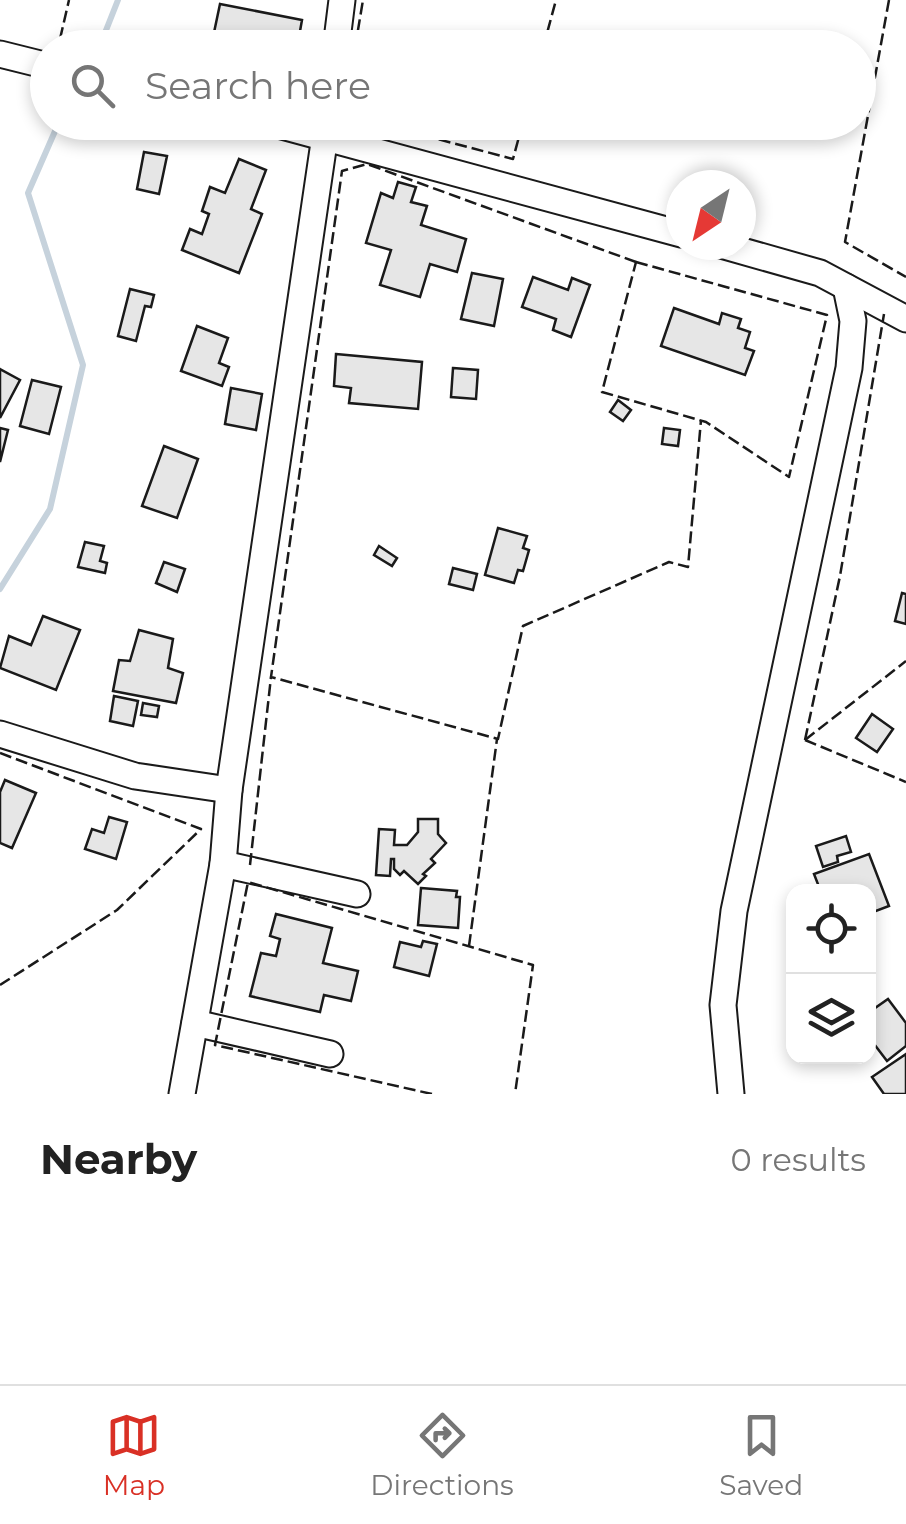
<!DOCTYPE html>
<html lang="en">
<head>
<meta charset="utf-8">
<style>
  body { margin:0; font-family:Montserrat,sans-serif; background:#f2f2f2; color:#222 }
  .controls { position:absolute; right:30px; bottom:30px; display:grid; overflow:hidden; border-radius:20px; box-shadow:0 5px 15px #0003 }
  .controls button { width:90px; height:90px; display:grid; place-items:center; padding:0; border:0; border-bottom:2px solid #e0e0e0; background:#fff; color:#222; font:50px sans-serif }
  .compass { position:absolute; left:666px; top:170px; width:90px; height:90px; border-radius:50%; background:#fff; box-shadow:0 5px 15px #0003; rotate:215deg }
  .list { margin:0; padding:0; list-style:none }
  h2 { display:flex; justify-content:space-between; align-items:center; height:130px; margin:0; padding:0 40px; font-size:42px }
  h2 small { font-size:32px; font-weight:400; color:#767676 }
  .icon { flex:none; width:55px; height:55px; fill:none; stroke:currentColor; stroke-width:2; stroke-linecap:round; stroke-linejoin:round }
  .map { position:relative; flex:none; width:906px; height:1094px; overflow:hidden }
  .search { position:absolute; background:#fff; box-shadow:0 5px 15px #0003; left:30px; right:30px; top:30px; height:110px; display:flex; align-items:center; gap:25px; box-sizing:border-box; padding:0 35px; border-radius:55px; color:#767676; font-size:38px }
  .sheet { height:290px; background:#fff }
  nav { display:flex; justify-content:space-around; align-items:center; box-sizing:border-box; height:140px; border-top:2px solid #e0e0e0; background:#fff; font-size:28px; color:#767676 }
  nav a { display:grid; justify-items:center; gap:5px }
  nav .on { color:#d93025 }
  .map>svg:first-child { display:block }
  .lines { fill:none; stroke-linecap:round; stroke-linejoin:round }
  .stream { stroke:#c6d2dc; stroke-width:6 }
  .building { fill:#e6e6e6; stroke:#1a1a1a; stroke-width:2.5 }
  .minor-casing { stroke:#1a1a1a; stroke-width:29 }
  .minor { stroke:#fff; stroke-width:25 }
  .fence { stroke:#1a1a1a; stroke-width:2.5; stroke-dasharray:12 5; stroke-linecap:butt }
</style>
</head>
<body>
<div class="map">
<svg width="906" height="1094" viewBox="0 0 906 1094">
  <rect width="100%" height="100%" fill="#fff"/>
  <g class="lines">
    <g class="stream">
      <polyline points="99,48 118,0"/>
      <polyline points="0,589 50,509 83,365 28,193 59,122"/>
    </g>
  </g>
  <g class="building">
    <polygon points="220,4 302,20 297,48 238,48 212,42"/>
    <polygon points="144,152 167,156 159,194 137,189"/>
    <polygon points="239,159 266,170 251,209 262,214 239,273 182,250 190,229 202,234 209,214 202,211 210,187 225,193"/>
    <polygon points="398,182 416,187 411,202 427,206 421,225 466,239 457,272 430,264 420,297 380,285 391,250 366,243 381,193 393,198"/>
    <polygon points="472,273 503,279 494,326 461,319"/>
    <polygon points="533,277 568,290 572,278 590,285 571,337 553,330 556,319 522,307"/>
    <polygon points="130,289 154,295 151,307 145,306 136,341 118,336"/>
    <polygon points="674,308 719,324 722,313 741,319 738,328 750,332 745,348 754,351 745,375 661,346"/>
    <polygon points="197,326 228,338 219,363 229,367 222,386 181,371"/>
    <polygon points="336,354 422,362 418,409 349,403 351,388 334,386"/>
    <polygon points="453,368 478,370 476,399 451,397"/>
    <polygon points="0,369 20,380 0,418"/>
    <polygon points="32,380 61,387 49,434 20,426"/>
    <polygon points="231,388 262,394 256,430 225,424"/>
    <polygon points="618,400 631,410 623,421 610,412"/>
    <polygon points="0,428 8,430 0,462"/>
    <polygon points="664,428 680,430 678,446 662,444"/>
    <polygon points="164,446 198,459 177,518 142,506"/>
    <polygon points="498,528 527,536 523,548 529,550 523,571 518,570 514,583 485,575"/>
    <polygon points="85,542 104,546 100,561 107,563 105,573 78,567"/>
    <polygon points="379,546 397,558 392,566 374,555"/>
    <polygon points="164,562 185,569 177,592 156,583"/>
    <polygon points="453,568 477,574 473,590 449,584"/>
    <polygon points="902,593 906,594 906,624 895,621"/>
    <polygon points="43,616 80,630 56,690 0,668 9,636 31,645"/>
    <polygon points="139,630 173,639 168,668 183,673 176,703 113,691 119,660 130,661"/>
    <polygon points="114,696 138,701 133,726 110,721"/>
    <polygon points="143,703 159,706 157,717 141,715"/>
    <polygon points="872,714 893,729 877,752 856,738"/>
    <polygon points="5,780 36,793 12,848 0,843 0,792"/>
    <polygon points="109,817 127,822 116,859 85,849 92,829 104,833"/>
    <polygon points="418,819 438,819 438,834 446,843 431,859 435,863 423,874 426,876 418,884 404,871 400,875 394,869 394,859 391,859 390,876 376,875 379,829 395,830 394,845 407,845 418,832"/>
    <polygon points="846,836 851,852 837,856 838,862 823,867 816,846"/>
    <polygon points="869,854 889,906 868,914 868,892 821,892 814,874"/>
    <polygon points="421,888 457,891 456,897 460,897 458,928 418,925"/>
    <polygon points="276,914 332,928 323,963 358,971 351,1001 324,995 320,1012 250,996 261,953 276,956 280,939 270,936"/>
    <polygon points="423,941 437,944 429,976 394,967 400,942 421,947"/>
    <polygon points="888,999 906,1023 906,1046 887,1061 868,1036 868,1013"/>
    <polygon points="906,1054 906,1094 884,1094 872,1077"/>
  </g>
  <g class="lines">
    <defs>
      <g id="minor">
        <polyline points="336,48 342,0"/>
        <polyline points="0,54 48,66"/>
        <polyline points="267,122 681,234"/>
        <polyline points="721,245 820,273 906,319"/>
        <polyline points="0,734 135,776 229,790"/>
        <polyline points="223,864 357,894"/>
        <polyline points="195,1023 330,1054"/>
        <polyline points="182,1094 223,864 229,790 327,122"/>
        <polyline points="731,1094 723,1005 734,911 849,368 853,321 846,287"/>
      </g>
    </defs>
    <use href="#minor" class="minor-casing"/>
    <use href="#minor" class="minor"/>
    <g class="fence">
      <polyline points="889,0 845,242 906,277"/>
      <polyline points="60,39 69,0"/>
      <polyline points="355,48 363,0"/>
      <polyline points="543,48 556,0"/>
      <polyline points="373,122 513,159 523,122"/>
      <polyline points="636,262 367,164 342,171 271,677 498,739 523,626 669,562 688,567 701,420"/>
      <polygon points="636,262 827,315 789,477 706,422 602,392"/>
      <polyline points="805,740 840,576 884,314"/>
      <polyline points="805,740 906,661"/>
      <polyline points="805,740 906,782"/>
      <polyline points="0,753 201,829 117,910 0,985"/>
      <polyline points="250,865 271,677"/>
      <polyline points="469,946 497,739"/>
      <polyline points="432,1094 215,1045 248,882 533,965 515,1094"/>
    </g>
  </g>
</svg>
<div class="controls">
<button><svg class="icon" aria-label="locate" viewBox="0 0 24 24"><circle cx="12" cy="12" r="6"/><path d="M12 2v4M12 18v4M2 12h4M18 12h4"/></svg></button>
<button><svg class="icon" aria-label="layers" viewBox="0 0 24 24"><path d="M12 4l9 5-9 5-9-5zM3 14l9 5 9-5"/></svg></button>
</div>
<svg class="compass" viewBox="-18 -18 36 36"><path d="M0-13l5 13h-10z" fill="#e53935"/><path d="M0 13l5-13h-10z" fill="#767676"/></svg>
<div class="search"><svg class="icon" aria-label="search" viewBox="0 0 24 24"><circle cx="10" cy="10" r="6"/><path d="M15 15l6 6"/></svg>Search here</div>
</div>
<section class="sheet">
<h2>Nearby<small>0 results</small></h2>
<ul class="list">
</ul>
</section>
<nav>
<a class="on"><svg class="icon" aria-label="map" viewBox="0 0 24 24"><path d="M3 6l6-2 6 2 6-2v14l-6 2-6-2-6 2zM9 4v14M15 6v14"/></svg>Map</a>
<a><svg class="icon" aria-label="directions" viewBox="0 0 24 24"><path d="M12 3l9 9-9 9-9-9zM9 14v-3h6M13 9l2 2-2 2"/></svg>Directions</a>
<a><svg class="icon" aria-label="saved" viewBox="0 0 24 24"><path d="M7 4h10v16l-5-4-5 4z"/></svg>Saved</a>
</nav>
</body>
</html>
